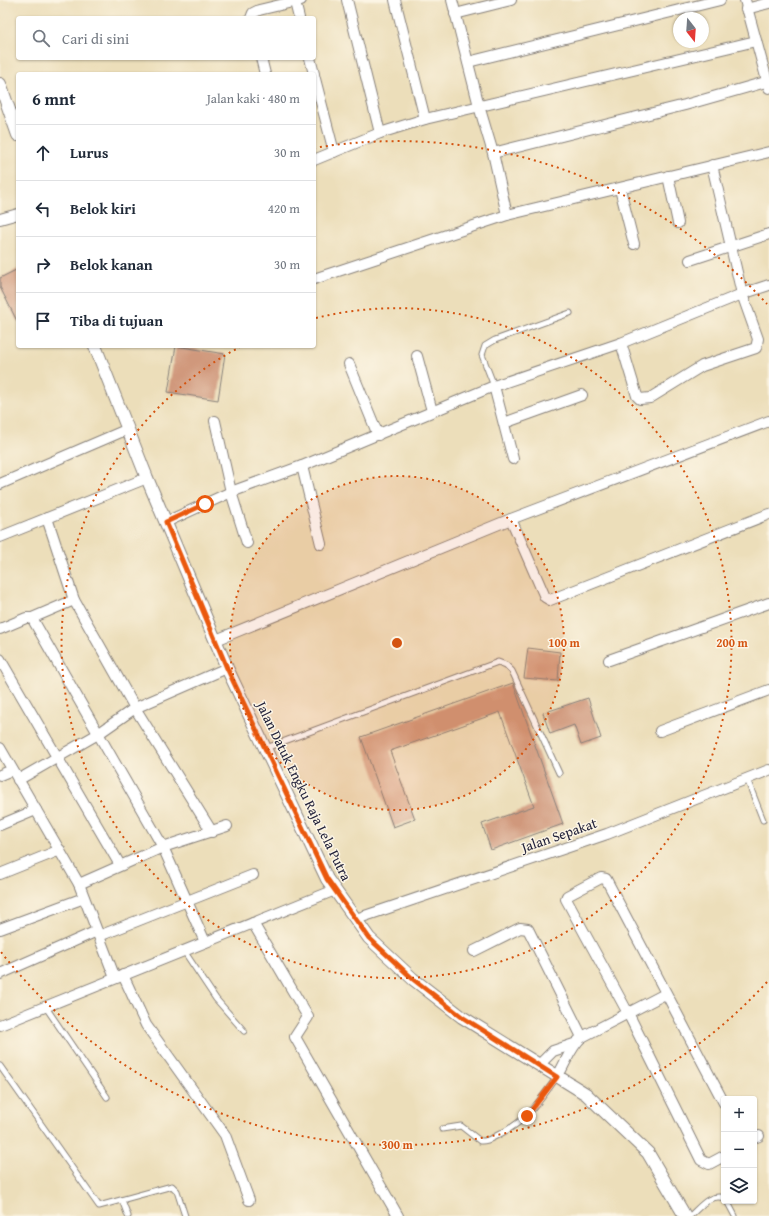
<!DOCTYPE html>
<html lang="id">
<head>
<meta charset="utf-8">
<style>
  body { margin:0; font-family:"Gentium Book Plus",serif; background:#f6f6f7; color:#1f2937 }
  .controls { position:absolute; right:12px; bottom:12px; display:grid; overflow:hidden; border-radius:4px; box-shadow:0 1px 3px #0004 }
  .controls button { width:36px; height:36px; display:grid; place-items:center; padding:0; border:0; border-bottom:1px solid #e0e1e3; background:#fff; color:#1f2937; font:20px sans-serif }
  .compass { position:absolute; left:673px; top:12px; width:36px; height:36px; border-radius:50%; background:#fff; box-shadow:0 1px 3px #0004; rotate:163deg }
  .stop { position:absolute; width:12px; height:12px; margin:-9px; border:3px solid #ea580c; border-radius:50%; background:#fff }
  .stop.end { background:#ea580c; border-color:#fff; box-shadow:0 1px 4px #0008 }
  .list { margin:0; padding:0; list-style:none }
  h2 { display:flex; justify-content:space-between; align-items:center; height:52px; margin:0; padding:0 16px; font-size:17px }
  h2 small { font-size:13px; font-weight:400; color:#747a83 }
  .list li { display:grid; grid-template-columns:26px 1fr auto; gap:12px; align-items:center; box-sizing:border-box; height:56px; padding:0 16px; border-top:1px solid #e0e1e3 }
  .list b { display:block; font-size:15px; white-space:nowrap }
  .list em { font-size:13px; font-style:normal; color:#747a83 }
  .icon { flex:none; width:22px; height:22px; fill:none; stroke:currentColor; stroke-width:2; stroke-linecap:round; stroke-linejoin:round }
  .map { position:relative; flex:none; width:769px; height:1216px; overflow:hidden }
  .search { position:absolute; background:#fff; box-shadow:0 1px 3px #0004; left:16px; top:16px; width:300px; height:44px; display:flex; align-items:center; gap:10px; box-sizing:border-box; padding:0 14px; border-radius:4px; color:#747a83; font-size:15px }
  .panel { position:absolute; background:#fff; box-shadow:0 1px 3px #0004; left:16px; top:72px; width:300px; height:276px; border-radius:4px }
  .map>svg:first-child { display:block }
  .building { fill:#d0987c }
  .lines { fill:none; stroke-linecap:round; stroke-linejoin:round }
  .service-casing { stroke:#87807a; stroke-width:7 }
  .minor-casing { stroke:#87807a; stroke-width:12 }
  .tertiary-casing { stroke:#87807a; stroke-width:14 }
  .service { stroke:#fff; stroke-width:5 }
  .minor { stroke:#fff; stroke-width:10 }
  .tertiary { stroke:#fff; stroke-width:12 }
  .route { stroke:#ea580c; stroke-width:5 }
  .ring { fill:none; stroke:#d45411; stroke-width:2; stroke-dasharray:2 4 }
  .labels { text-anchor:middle; stroke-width:3; stroke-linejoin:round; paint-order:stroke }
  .street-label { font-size:14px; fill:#22223b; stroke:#fcf5e5 }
  .centre { fill:#d45411; stroke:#fcf5e5; stroke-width:2 }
  .ring-label { font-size:12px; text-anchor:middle; font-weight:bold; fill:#d45411; stroke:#fcf5e5; stroke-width:3; stroke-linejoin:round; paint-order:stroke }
</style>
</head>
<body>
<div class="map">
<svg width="769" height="1216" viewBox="0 0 769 1216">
  <rect width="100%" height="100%" fill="#fcf5e5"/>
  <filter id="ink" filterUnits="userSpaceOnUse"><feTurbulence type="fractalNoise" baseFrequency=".025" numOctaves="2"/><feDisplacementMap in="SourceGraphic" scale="8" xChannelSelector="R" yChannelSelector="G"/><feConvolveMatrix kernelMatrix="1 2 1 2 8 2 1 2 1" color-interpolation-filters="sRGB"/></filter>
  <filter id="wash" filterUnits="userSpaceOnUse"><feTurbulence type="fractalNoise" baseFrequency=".012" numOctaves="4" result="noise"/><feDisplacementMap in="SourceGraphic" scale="16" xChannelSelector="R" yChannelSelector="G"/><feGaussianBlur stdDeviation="0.9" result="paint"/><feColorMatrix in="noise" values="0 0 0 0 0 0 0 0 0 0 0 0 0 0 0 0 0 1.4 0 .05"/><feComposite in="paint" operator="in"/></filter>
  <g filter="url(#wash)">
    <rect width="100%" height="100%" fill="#ecdeba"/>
    <g id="blocks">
      <g class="building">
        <polygon points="18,269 18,323 0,287 0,278"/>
        <polygon points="176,346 225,354 218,400 168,392"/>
        <polygon points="528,648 560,652 558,681 524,678"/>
        <polygon points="513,683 563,824 491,850 482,824 534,806 500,712 390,751 415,819 393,827 361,737"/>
        <polygon points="588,698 601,738 581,745 574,725 550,734 543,713"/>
      </g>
    </g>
  </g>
  <g filter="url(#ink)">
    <use href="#blocks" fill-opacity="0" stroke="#87807a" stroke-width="1"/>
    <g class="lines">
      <defs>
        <g id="service">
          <polyline points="494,386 482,355 485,346 495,340 570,313"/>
          <polyline points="266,748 498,662 506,665 512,671 559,773"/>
          <polyline points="747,779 763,820"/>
          <polyline points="184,951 216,999 244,1031"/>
          <polyline points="45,1006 107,1097"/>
          <polyline points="0,1066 99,1206 172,1186 177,1191 185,1216"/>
          <path d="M442 1129 461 1126 480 1141C487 1142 492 1138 498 1135 527 1121 538 1103 557 1077"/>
          <polyline points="122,1200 128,1216"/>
          <polyline points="727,1201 735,1216"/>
          <path d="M690 1216C700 1207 710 1193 724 1198"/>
        </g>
        <g id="minor">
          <polyline points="347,0 380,133"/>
          <polyline points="395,0 425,119"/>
          <polyline points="452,0 479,106 493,153 507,215"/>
          <polyline points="745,0 769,88"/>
          <polyline points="295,2 299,18"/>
          <polyline points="746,9 769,3"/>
          <polyline points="455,14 511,0"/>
          <polyline points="251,18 253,13 259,10 301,0"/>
          <polyline points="261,58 265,74"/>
          <polyline points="310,58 314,74"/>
          <polyline points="468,62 720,0"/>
          <polyline points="314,75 334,152"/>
          <polyline points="493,153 685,105 769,81"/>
          <polyline points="314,160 380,133 425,119 756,41"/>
          <polyline points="668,176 678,223"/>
          <polyline points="620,189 634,244"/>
          <polyline points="0,219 18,214"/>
          <polyline points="690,260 769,234"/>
          <polyline points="314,279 507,215 769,152"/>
          <polyline points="621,343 637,396 640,399 650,398 702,366 756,348 758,339 742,294 769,285"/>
          <polyline points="417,356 432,411"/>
          <polyline points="349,364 378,435"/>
          <polyline points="494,386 513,459"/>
          <polyline points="215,421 231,492 247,543"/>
          <polyline points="504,423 582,395"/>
          <polyline points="302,466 321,544"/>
          <polyline points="0,484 128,429"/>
          <polyline points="47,518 74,600 135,708 212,832"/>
          <polyline points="511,519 545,597 550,600 769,514"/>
          <polyline points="166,522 231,492 302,466 494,386 621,343 742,294 712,165"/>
          <polyline points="0,537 147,478"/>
          <polyline points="32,618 74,600"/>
          <polyline points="0,629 26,618 32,618 163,847 205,942"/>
          <polyline points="216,640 511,519 769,421"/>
          <polyline points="0,659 120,865"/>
          <polyline points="609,660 769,603"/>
          <polyline points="660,731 769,690"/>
          <polyline points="0,748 79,884 115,978"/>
          <polyline points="0,775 12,770"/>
          <polyline points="18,780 98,734 135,708 227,668"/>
          <polyline points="0,825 36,810"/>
          <polyline points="0,874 60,850"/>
          <polyline points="79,884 163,847 227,826"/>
          <polyline points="356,919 607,834 769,770"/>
          <polyline points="253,923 308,1017 295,1037 398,1216"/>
          <polyline points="0,929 84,898"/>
          <polyline points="99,936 253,875"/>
          <polyline points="474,951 520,928 528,929 582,1037"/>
          <polyline points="0,974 97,931"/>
          <polyline points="123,975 146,1025 225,1135 249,1200"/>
          <polyline points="0,1025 335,890"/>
          <polyline points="539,1065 553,1051 574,1044"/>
          <path d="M557 1077C566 1063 570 1047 582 1037L665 994"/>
          <polyline points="724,1103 606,879 601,878 567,896 566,899 628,1013 701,1160 709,1164 724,1156"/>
          <polyline points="754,1138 759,1136"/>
        </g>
        <g id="tertiary">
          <polyline points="0,84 18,135"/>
          <polyline points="95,346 147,478 227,668 327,879 369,938 413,979 462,1017 586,1094 648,1153 685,1216"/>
        </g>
      </defs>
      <use href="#service" class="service-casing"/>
      <use href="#minor" class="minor-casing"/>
      <use href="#tertiary" class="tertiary-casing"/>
      <use href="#service" class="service"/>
      <use href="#minor" class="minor"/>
      <use href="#tertiary" class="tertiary"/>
    </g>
  </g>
  <g class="lines" filter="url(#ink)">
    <polyline class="route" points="205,504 166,522 227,668 327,879 369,938 413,979 462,1017 557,1077 527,1116"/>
  </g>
  <circle cx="397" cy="643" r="167" fill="#d45411" fill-opacity=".12"/>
  <g class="ring">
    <circle cx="397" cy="643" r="167"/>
    <path d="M316 318A335 335 0 1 1 240 347"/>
    <path d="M767 982A502 502 0 0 1 1 952M314 148A502 502 0 0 1 767 304"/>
  </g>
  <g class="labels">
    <g class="street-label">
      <text transform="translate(304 791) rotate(64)" y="5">Jalan Datuk Engku Raja Lela Putra</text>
      <text transform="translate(559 835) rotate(-19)" y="5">Jalan Sepakat</text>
    </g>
  </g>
  <circle cx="397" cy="643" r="6" class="centre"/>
  <g class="ring-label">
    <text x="564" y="647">100 m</text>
    <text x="732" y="647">200 m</text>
    <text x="397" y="1149">300 m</text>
  </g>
</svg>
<div class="controls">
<button>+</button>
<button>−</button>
<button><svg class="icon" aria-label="layers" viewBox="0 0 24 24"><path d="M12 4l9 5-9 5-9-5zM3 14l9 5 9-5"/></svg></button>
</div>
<svg class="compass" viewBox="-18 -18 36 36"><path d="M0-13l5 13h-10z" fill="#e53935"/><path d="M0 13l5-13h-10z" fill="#747a83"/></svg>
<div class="stop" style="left:205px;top:504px"></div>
<div class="stop end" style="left:527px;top:1116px"></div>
<div class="search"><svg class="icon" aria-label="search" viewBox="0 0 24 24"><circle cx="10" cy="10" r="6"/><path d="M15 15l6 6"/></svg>Cari di sini</div>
<section class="panel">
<h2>6 mnt<small>Jalan kaki · 480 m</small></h2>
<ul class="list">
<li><svg class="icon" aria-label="ahead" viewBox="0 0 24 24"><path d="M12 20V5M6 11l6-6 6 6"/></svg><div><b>Lurus</b></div><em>30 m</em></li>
<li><svg class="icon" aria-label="left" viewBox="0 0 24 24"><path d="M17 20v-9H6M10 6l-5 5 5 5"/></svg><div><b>Belok kiri</b></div><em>420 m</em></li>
<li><svg class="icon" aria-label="right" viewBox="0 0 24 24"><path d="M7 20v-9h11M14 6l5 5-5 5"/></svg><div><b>Belok kanan</b></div><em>30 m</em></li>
<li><svg class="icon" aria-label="arrive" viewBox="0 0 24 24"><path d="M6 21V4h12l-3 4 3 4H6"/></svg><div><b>Tiba di tujuan</b></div></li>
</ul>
</section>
</div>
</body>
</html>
